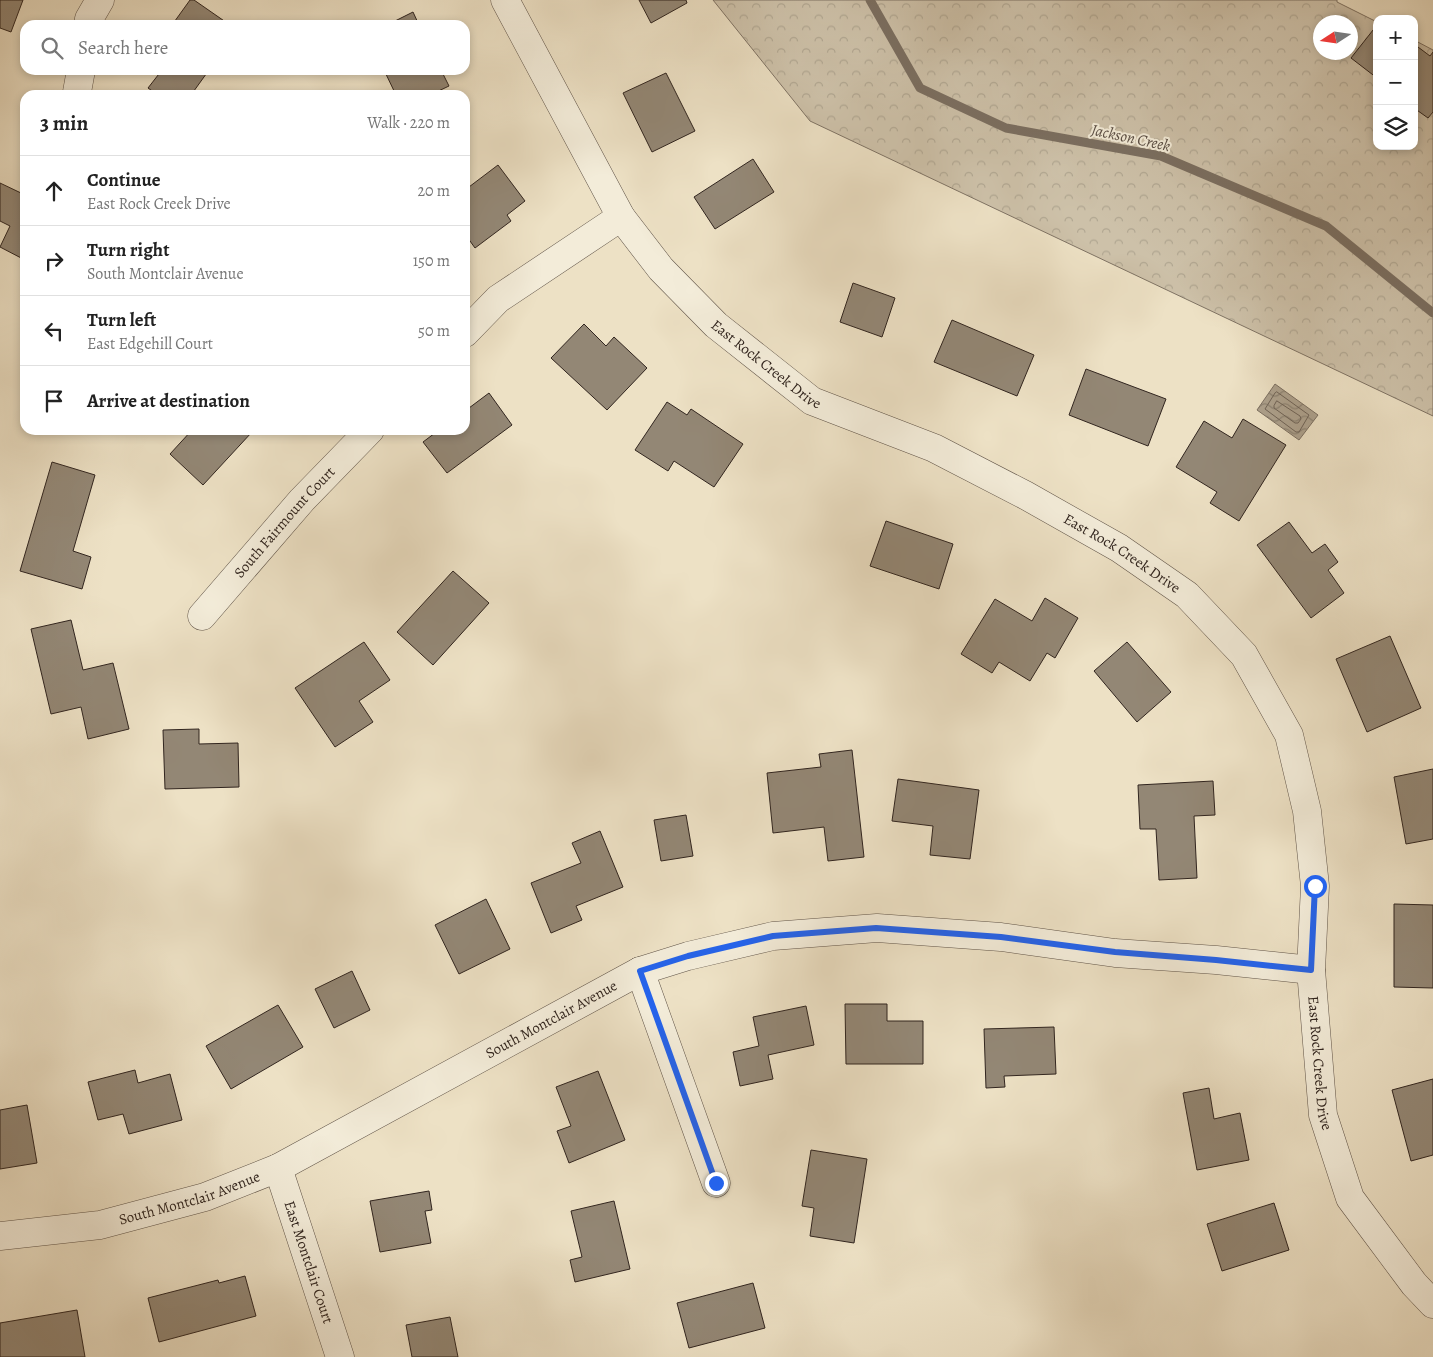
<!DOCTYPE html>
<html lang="en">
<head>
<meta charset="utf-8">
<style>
  body { margin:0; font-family:Alegreya,serif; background:#f2f2f2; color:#222 }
  .controls { position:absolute; right:15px; top:15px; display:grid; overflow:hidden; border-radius:10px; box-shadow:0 2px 8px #0003 }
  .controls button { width:45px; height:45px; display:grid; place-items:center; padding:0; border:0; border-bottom:1px solid #e0e0e0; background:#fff; color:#222; font:25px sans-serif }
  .compass { position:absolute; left:1313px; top:15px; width:45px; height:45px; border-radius:50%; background:#fff; box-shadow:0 2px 8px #0003; rotate:258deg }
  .stop { position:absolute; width:15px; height:15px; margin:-11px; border:4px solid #2563eb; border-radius:50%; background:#fff }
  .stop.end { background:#2563eb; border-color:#fff; box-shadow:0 1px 5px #0008 }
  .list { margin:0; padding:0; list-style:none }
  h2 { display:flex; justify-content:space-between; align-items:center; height:65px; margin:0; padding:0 20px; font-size:21px }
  h2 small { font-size:16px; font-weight:400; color:#767676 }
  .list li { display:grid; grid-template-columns:32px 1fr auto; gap:15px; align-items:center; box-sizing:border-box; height:70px; padding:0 20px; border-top:1px solid #e0e0e0 }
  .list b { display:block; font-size:19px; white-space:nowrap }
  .list p { margin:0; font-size:16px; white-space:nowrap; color:#767676 }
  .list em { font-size:16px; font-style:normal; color:#767676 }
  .icon { flex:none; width:28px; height:28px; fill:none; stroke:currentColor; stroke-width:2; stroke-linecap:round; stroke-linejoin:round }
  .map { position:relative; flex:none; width:1433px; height:1357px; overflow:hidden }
  .search { position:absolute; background:#fff; box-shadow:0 2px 8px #0003; left:20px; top:20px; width:450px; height:55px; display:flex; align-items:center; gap:12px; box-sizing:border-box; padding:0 18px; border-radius:15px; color:#767676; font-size:19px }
  .panel { position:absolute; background:#fff; box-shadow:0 2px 8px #0003; left:20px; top:90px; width:450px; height:345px; border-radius:15px }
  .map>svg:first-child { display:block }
  .forest { fill:url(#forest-crowns); stroke:#7f7364; fill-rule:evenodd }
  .water { fill:url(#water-waves); stroke:#7b6f61 }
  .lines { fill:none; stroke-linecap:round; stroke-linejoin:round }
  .shore { stroke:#6f6356; stroke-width:1 }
  .stream { stroke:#7b6f61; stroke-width:9 }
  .building { fill:#938775; stroke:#31251f }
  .minor-casing { stroke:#605448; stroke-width:29 }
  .minor { stroke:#f3ecd9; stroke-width:28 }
  .route { stroke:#2563eb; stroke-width:6 }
  .labels { text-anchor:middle; stroke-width:4; stroke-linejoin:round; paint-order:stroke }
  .street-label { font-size:15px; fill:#31251f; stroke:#f3ecd9 }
  .water-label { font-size:16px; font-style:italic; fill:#5c5046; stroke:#f3ecd9 }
</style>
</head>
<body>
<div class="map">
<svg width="1433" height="1357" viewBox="0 0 1433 1357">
  <defs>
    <pattern id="forest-crowns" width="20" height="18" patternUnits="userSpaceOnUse" patternTransform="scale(1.25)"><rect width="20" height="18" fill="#cdc1a9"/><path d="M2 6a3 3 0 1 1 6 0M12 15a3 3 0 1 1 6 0" fill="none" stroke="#b0a691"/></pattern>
    <pattern id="water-waves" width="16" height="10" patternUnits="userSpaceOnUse" patternTransform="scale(1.25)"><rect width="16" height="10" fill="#ada18d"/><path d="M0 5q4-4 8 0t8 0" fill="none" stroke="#8d8373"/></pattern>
  </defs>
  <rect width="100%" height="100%" fill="#ede1c5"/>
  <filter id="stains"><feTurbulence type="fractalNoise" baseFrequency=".004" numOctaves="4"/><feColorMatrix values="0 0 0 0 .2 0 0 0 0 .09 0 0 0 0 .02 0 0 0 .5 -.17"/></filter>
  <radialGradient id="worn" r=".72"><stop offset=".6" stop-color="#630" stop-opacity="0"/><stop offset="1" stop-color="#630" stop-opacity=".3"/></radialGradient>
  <path class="forest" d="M713 0H1337V2L1377 22V146H1414V40L1433 50V416L810 121ZM1320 22H1350V52H1320Z"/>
  <polygon class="water" points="1275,384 1318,415 1299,440 1257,410"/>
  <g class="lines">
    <g class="shore">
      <polygon points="1277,392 1309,415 1299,432 1296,432 1265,409 1275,393"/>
      <polygon points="1277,401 1300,416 1301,419 1298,423 1295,423 1274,408 1274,406"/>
    </g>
    <polyline class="stream" points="870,0 920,88 1006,128 1161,156 1326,226 1433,313"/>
  </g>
  <g class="building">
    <polygon points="0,0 23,0 11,32 0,28"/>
    <polygon points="190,0 194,0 230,25 172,25"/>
    <polygon points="639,0 686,0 687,3 651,23"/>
    <polygon points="413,12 419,25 387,25"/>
    <polygon points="1377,25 1377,78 1351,58"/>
    <polygon points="1414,44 1430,56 1433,52 1433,112 1428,118 1414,108"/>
    <polygon points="162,70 209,70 191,95 158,95 148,88"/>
    <polygon points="384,70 441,70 449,86 430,95 396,95"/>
    <polygon points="666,73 695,131 652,152 623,93"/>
    <polygon points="753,159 774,192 715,229 694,197"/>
    <polygon points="498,165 525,201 507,215 511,221 475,248 465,234 465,190"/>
    <polygon points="0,183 21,193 25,185 25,260 0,247 10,226 0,221"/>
    <polygon points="853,283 895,298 882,337 840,322"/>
    <polygon points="952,320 1034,355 1017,396 934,362"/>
    <polygon points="584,324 606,346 614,337 647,368 607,410 551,358"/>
    <polygon points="1086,369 1166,399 1148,446 1069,415"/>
    <polygon points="489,393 512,425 447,473 423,442 439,430 465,430 465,411"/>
    <polygon points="667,402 687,415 691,409 743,444 714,487 674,461 668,471 635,450"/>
    <polygon points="1243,419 1286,445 1239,521 1210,503 1217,492 1176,467 1204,421 1232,438"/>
    <polygon points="192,430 250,430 252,432 203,485 170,454"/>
    <polygon points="52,462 95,475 73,551 91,557 82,589 20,571"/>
    <polygon points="886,521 953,544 939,589 870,566"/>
    <polygon points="1289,522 1312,553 1325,544 1338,562 1328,570 1344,593 1311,618 1257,545"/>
    <polygon points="453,571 489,603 433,665 397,632"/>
    <polygon points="1045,598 1078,618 1055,658 1047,653 1030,681 999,662 992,673 961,654 995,599 1032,621"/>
    <polygon points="71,620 83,670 113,663 129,729 88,739 81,707 51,714 31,629"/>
    <polygon points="1390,636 1421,708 1367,732 1336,659"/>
    <polygon points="364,642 390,680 359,701 373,722 335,747 295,688"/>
    <polygon points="1127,642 1171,692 1137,722 1094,671"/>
    <polygon points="199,729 199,744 238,743 239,787 165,789 163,730"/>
    <polygon points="852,750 864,857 828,861 824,827 773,833 767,773 821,767 819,754"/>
    <polygon points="1433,769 1433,839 1406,844 1394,777"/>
    <polygon points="898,779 979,790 970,859 930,855 933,826 892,821"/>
    <polygon points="1213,781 1215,815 1194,816 1197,878 1159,880 1156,829 1140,829 1138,785"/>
    <polygon points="686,815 693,856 661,861 654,820"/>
    <polygon points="600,831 623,887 576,906 582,920 551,933 531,883 581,863 572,843"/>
    <polygon points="486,899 510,949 459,974 435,925"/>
    <polygon points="1394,904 1433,905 1433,988 1394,987"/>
    <polygon points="352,971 370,1010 334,1028 315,989"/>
    <polygon points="845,1004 887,1004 887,1021 923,1021 923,1064 846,1064"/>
    <polygon points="278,1005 303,1047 231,1089 206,1046"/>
    <polygon points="806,1006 814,1045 768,1055 773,1079 740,1086 733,1052 759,1046 753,1017"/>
    <polygon points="1054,1027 1056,1074 1004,1076 1005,1087 986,1088 984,1029"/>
    <polygon points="135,1070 138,1083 170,1074 182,1120 129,1134 123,1114 98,1120 88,1082"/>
    <polygon points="598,1071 625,1140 569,1163 557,1131 571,1126 556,1087"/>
    <polygon points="1433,1079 1433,1155 1411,1161 1392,1090"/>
    <polygon points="1209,1088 1214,1119 1240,1113 1249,1160 1197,1170 1183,1093"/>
    <polygon points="27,1105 37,1163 0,1169 0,1110"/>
    <polygon points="811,1150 867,1159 854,1243 810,1236 814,1208 802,1206"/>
    <polygon points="429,1191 432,1210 425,1211 431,1243 380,1252 370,1201"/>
    <polygon points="614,1201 630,1269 575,1282 570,1260 582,1257 571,1211"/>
    <polygon points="1274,1203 1289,1250 1222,1271 1207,1224"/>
    <polygon points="245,1276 256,1316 159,1342 148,1298 218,1280 219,1283"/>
    <polygon points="753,1283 765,1328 689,1348 677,1303"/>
    <polygon points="77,1310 85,1357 0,1357 0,1323"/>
    <polygon points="450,1317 458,1357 412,1357 406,1325"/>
  </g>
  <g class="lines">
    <defs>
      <g id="minor">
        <path id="s1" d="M505 0 621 217 661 269 716 325 812 401 934 448 1025 495 1119 548 1187 595 1244 655 1289 735 1307 811 1315 886 1311 970 1323 1115 1350 1198 1414 1284 1433 1304"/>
        <polyline points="88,25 89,19 100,0"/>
        <polyline points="77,92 81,70"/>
        <polyline points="465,333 498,299 621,217"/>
        <path id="s2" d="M202 616 302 500 370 430"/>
        <polyline points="640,971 716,1183"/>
        <path id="s3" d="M278 1168 340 1357"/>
        <path id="s4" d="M0 1236 100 1225 205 1197 278 1168 640 971 688 956 773 936 877 928 1001 937 1115 953 1216 960 1311 970"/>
      </g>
    </defs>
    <use href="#minor" class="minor-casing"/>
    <use href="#minor" class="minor"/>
  </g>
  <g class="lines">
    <polyline class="route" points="716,1183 640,971 688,956 773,936 876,928 1001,937 1115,952 1216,960 1311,970 1315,886"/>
  </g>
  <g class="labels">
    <g class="street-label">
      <text dy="5" stroke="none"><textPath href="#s1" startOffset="454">East Rock Creek Drive</textPath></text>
      <text dy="5" stroke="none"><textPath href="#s2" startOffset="125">South Fairmount Court</textPath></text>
      <text dy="5" stroke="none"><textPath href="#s1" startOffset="859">East Rock Creek Drive</textPath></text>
      <text dy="5" stroke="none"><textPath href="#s4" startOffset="599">South Montclair Avenue</textPath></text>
      <text dy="5" stroke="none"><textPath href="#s1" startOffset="1442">East Rock Creek Drive</textPath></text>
      <text dy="5" stroke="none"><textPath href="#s4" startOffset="194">South Montclair Avenue</textPath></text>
      <text dy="5" stroke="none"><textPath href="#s3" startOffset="99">East Montclair Court</textPath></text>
    </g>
    <g class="water-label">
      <text transform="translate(1131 137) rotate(12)" y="6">Jackson Creek</text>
    </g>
  </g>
  <rect width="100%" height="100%" filter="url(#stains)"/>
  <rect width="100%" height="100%" fill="url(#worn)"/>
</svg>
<div class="controls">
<button>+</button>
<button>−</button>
<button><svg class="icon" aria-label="layers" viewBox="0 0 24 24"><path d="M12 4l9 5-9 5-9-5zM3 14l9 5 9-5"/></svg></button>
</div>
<svg class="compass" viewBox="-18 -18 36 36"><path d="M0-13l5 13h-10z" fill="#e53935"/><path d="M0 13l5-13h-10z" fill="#767676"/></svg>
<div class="stop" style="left:1315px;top:886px"></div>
<div class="stop end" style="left:716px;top:1183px"></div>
<div class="search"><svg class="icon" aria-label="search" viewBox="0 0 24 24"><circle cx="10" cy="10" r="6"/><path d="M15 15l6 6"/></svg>Search here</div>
<section class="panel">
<h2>3 min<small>Walk · 220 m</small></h2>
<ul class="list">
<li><svg class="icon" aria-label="ahead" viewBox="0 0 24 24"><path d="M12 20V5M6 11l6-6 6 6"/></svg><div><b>Continue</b><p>East Rock Creek Drive</p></div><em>20 m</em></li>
<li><svg class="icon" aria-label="right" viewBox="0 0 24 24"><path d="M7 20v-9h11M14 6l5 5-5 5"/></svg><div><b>Turn right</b><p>South Montclair Avenue</p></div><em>150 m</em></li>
<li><svg class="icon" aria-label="left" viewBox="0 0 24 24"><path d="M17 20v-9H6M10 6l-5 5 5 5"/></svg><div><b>Turn left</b><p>East Edgehill Court</p></div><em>50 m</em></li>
<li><svg class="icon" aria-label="arrive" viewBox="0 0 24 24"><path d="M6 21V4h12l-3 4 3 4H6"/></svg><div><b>Arrive at destination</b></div></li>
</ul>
</section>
</div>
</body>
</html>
